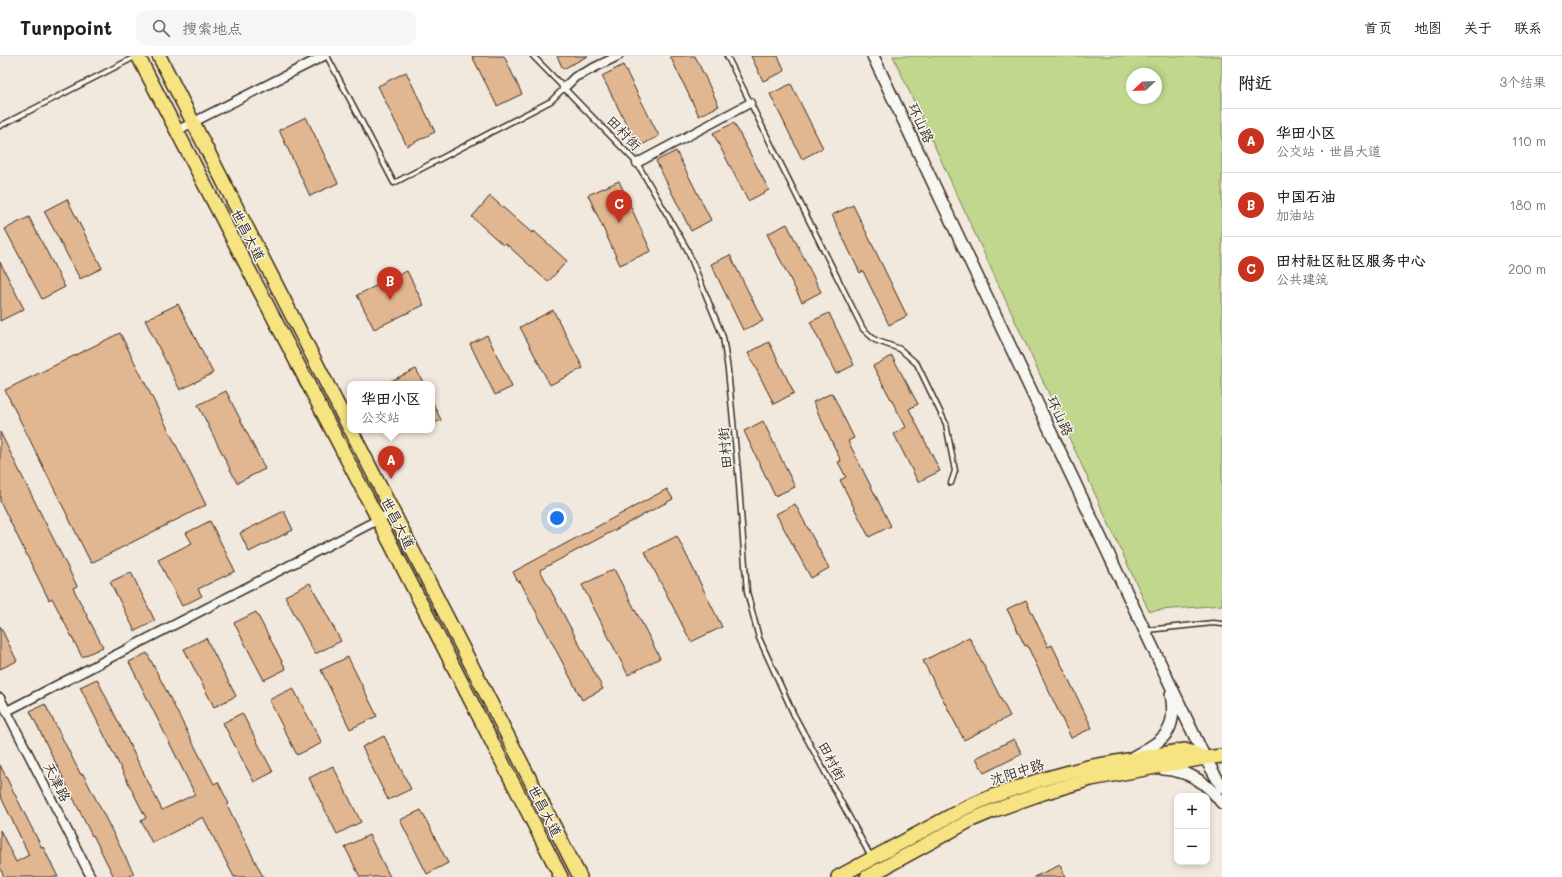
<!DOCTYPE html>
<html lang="zh">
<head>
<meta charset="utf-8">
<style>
  body { margin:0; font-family:Mali,"LXGW WenKai TC",sans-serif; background:#f6f6f6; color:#202124 }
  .controls { position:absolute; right:12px; bottom:12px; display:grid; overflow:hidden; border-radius:8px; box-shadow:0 2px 6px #0003 }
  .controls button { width:36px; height:36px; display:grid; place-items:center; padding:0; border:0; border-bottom:1px solid #e0e0e0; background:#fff; color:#202124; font:20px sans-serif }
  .compass { position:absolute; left:1126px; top:12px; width:36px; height:36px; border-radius:50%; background:#fff; box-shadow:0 2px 6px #0003; rotate:247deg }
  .you { position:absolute; left:557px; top:462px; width:14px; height:14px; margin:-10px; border:3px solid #fff; border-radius:50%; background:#1a73e8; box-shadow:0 0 0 6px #1a73e833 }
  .badge { display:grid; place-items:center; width:26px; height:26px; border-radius:50%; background:#c8321e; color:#fff; font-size:13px; font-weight:700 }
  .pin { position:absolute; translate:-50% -33px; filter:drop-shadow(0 1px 2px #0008) }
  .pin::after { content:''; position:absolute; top:21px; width:14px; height:12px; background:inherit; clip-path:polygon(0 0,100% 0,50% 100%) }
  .popup { position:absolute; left:347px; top:325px; width:88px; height:52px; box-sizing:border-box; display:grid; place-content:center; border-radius:8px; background:#fff; filter:drop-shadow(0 1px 3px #0005); font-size:13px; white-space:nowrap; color:#757577 }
  .popup b { font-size:15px; color:#202124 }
  .popup::after { content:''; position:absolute; left:50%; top:100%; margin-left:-8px; border:8px solid transparent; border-top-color:#fff }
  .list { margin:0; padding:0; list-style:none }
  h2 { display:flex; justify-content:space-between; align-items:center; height:52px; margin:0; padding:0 16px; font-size:17px }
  h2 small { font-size:13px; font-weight:400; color:#757577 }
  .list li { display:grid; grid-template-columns:26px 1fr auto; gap:12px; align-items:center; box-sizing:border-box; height:64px; padding:0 16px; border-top:1px solid #e0e0e0 }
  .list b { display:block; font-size:15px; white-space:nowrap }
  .list p { margin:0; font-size:13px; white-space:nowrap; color:#757577 }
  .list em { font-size:13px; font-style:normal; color:#757577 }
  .icon { flex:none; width:22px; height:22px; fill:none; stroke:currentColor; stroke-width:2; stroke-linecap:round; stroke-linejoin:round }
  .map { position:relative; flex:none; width:1222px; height:821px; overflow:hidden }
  header { display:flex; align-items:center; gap:24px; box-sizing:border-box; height:56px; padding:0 20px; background:#fff; border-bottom:1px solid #e0e0e0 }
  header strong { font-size:19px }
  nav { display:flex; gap:22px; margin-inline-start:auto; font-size:14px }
  .search { width:280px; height:36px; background:#f6f6f6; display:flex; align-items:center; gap:10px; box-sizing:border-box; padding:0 14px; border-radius:12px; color:#757577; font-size:15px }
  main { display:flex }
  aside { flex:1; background:#fff }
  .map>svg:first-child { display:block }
  .green { fill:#c0d78d; stroke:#7e8056; fill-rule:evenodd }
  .building { fill:#e0b790; stroke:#3b2a1e }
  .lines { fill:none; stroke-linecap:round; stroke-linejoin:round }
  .lane-casing { stroke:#3b2a1e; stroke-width:7 }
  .street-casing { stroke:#3b2a1e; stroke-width:11 }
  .secondary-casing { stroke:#3b2a1e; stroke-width:14 }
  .primary-casing { stroke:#3b2a1e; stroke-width:16 }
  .lane { stroke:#f6f6f2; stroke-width:4 }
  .street { stroke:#f6f6f2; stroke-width:8 }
  .secondary { stroke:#f6f6f2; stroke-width:11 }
  .primary { stroke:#f6e381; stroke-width:13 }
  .labels { text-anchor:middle; stroke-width:3; stroke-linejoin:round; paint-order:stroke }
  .street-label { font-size:14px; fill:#3b2a1e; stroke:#f6f6f2 }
</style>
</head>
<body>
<header>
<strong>Turnpoint</strong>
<div class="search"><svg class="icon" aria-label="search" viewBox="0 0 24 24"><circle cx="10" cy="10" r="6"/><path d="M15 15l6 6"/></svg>搜索地点</div>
<nav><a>首页</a><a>地图</a><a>关于</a><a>联系</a></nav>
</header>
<main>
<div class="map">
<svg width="1222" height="821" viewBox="0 0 1222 821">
  <rect width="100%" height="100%" fill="#f2e9de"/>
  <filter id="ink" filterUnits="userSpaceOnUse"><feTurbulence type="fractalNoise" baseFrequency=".025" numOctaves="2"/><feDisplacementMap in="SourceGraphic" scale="8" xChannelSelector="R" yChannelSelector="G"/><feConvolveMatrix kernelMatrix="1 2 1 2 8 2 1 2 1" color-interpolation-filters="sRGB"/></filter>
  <g filter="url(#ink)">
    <path class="green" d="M893 0H1222V549L1149 555ZM1132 18H1156V42H1132Z"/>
    <g class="building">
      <polygon points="472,0 504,0 522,38 497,50"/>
      <polygon points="557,0 588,0 563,13"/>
      <polygon points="670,0 695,0 719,50 699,60"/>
      <polygon points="751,0 778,0 785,15 763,25"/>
      <polygon points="623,9 659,80 638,91 602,20"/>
      <polygon points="406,16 435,76 407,90 378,30"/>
      <polygon points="791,28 823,92 802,103 770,38"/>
      <polygon points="306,61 338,127 310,140 279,74"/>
      <polygon points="734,67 769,134 748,145 713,77"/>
      <polygon points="676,95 711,164 691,175 656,105"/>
      <polygon points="619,125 651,195 620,209 588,139"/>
      <polygon points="490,140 532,177 534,175 567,205 548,226 505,187 503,189 472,161"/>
      <polygon points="67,143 102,212 80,223 44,155"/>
      <polygon points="853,149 907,260 889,269 863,215 860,217 832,159"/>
      <polygon points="29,161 65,231 42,243 5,173"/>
      <polygon points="787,168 821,236 802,246 767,178"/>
      <polygon points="730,199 763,265 743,274 711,208"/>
      <polygon points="0,206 24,253 0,265"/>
      <polygon points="407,215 424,249 374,273 357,239"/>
      <polygon points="178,248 213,317 180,334 145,264"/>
      <polygon points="553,254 583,312 550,329 520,271"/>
      <polygon points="829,257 854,309 836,318 810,266"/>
      <polygon points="120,277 206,449 91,507 5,334"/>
      <polygon points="487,279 512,331 495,339 470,288"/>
      <polygon points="769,286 794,337 774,348 748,297"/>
      <polygon points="892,300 918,348 909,353 940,415 918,426 894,378 906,371 873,310"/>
      <polygon points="416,313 424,328 384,328"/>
      <polygon points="226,335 265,413 237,427 198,349"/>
      <polygon points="832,337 854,382 848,385 891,470 869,481 840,424 846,421 838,406 841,405 813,346"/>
      <polygon points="432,345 441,364 432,368"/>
      <polygon points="763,365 795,431 775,440 744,375"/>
      <polygon points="0,376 77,530 73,532 103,591 82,601 52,542 49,544 0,445"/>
      <polygon points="667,433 673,443 540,514 603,633 582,644 520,525 518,526 513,516"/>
      <polygon points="795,448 829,512 811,522 776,458"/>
      <polygon points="284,455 293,474 249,496 240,477"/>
      <polygon points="210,465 235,515 198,533 202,540 182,550 158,504 192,487 186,477"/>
      <polygon points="677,480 722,571 691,586 645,496"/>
      <polygon points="614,513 660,602 628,619 582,529"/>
      <polygon points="131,516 155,565 135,575 110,526"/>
      <polygon points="310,527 341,585 315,598 285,540"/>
      <polygon points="1026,544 1048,591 1052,589 1092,672 1071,682 1027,589 1025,590 1007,553"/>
      <polygon points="256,556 286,613 264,624 234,567"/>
      <polygon points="0,570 17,605 0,613"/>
      <polygon points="969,581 1010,660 964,684 923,605"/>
      <polygon points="206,582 236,640 214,651 184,593"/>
      <polygon points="147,597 214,728 218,726 229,748 227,749 263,821 234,821 203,761 152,787 141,765 146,762 80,631 97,623 162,754 195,738 129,606"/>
      <polygon points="348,601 377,660 350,673 321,614"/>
      <polygon points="293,632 322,687 297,699 269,644"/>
      <polygon points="45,648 81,719 83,718 134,818 128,821 114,821 93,779 92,780 30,655"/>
      <polygon points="242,657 273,716 254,726 223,667"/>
      <polygon points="384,680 411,733 388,744 362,691"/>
      <polygon points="1014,683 1022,698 984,717 976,702"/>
      <polygon points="0,709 42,792 43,791 58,821 4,821 0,812 0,774 16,806 29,799 0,739"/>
      <polygon points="333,710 361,766 337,778 309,722"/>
      <polygon points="421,754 448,807 427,818 400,764"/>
      <polygon points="369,779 390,821 360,821 345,791"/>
      <polygon points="1060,809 1065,821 1034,821"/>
    </g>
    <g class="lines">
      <defs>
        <g id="lane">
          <polyline points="327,0 394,127 551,45 564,32"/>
          <polyline points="533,0 637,107 687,193 723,281 728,314 738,416 747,536 759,582 794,659 871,801"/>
          <polyline points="727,0 863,273 875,284 900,293 917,308 946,368 955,415 951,427"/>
          <polyline points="0,70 135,1"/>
          <polyline points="1147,574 1213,567 1222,568"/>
        </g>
        <g id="street">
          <polyline points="564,32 575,21 618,0"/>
          <polyline points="176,75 324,0"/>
          <polyline points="637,107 750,47"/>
          <polyline points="0,642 91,821"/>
          <polyline points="7,655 393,456"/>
        </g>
        <g id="secondary">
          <polyline points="873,0 1205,702 1222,731"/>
          <path d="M1133 701C1164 684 1178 676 1171 638"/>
          <path d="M1163 713C1190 715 1206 726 1222 747"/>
        </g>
        <g id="primary">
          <polyline points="138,0 378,463 561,821"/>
          <polyline points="159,0 350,373"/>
          <polyline points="351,374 580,821"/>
          <polyline points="838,821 965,752 993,740 1040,724 1088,711 1185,694 1205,702 1222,700"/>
          <polyline points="867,821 971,764 995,754 1043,737 1091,723 1205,702"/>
        </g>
      </defs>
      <use href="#lane" class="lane-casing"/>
      <use href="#street" class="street-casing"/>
      <use href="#secondary" class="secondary-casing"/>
      <use href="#primary" class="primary-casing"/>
      <use href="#lane" class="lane"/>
      <use href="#street" class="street"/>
      <use href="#secondary" class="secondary"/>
      <use href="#primary" class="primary"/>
    </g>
  </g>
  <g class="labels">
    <g class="street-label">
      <text transform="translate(921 67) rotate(65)" y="5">环山路</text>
      <text transform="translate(624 77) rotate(46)" y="5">田村街</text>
      <text transform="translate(248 179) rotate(63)" y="5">世昌大道</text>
      <text transform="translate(1060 360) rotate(65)" y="5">环山路</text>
      <text transform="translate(725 392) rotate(-95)" y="5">田村街</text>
      <text transform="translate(398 467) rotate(63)" y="5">世昌大道</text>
      <text transform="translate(832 705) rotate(62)" y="5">田村街</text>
      <text transform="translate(1017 716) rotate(-18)" y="5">沈阳中路</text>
      <text transform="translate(57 726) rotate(63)" y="5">天津路</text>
      <text transform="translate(545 755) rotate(63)" y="5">世昌大道</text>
    </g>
  </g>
</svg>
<div class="controls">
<button>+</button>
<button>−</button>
</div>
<svg class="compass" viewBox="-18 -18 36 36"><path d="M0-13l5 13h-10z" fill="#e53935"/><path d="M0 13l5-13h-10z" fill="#757577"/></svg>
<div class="you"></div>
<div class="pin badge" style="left:391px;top:423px">A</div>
<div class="popup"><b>华田小区</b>公交站</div>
<div class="pin badge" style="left:390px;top:244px">B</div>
<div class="pin badge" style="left:619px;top:167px">C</div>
</div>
<aside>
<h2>附近<small>3个结果</small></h2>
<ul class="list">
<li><span class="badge">A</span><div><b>华田小区</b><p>公交站 · 世昌大道</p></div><em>110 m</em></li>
<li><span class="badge">B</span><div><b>中国石油</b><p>加油站</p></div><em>180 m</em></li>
<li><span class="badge">C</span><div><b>田村社区社区服务中心</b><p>公共建筑</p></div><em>200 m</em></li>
</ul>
</aside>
</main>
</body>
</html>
